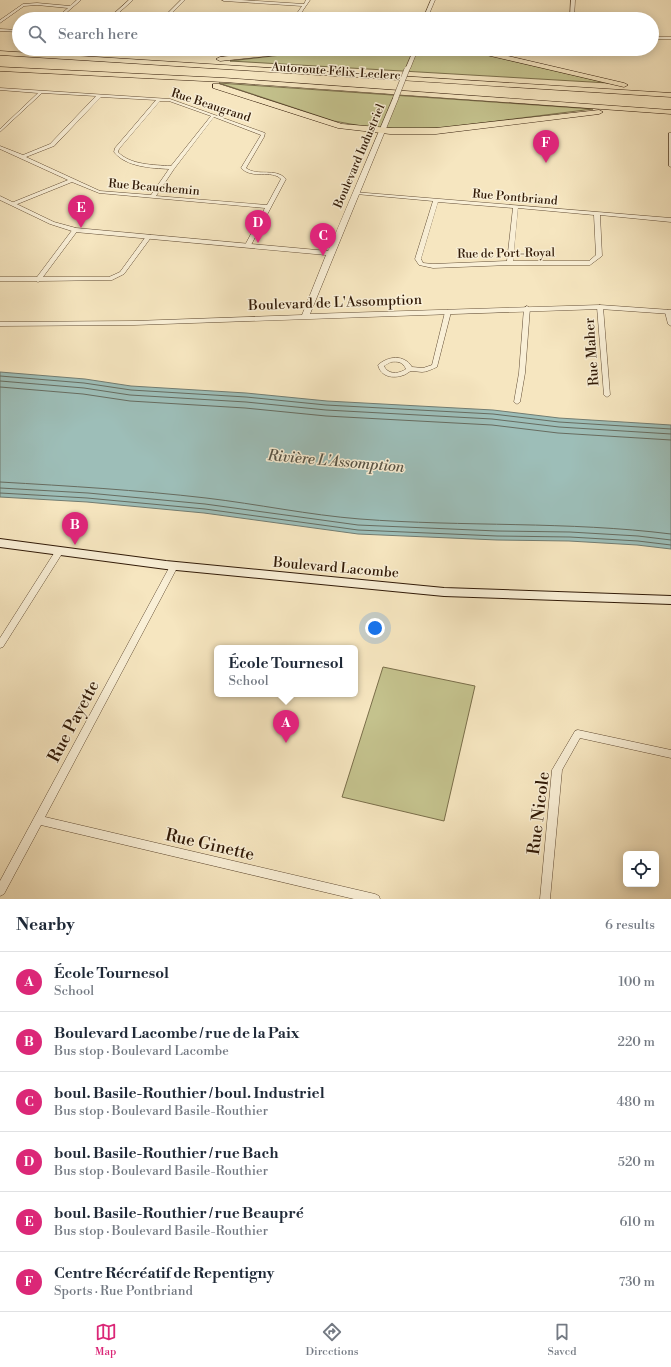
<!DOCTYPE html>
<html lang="en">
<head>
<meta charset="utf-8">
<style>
  body { margin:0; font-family:"Libre Bodoni",serif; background:#f2f2f3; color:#1f2937 }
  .controls { position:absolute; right:12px; bottom:12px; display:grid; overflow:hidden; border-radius:6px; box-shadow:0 2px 10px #0003 }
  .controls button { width:36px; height:36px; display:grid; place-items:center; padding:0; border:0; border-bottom:1px solid #e0e1e3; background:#fff; color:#1f2937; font:20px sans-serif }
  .you { position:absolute; left:375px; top:628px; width:14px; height:14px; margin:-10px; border:3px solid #fff; border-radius:50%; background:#1a73e8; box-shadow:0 0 0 6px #1a73e833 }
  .badge { display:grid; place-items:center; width:26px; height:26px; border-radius:50%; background:#db2777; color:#fff; font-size:13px; font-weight:700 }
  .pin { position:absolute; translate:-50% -33px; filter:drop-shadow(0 1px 2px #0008) }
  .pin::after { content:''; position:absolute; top:21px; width:14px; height:12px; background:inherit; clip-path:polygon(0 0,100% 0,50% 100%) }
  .popup { position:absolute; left:214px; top:645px; width:144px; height:52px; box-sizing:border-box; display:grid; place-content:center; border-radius:6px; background:#fff; filter:drop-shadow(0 1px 3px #0005); font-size:13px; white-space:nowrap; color:#747a83 }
  .popup b { font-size:15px; color:#1f2937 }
  .popup::after { content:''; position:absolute; left:50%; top:100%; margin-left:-8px; border:8px solid transparent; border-top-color:#fff }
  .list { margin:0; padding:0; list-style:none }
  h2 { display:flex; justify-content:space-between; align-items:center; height:52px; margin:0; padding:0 16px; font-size:17px }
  h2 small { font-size:13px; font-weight:400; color:#747a83 }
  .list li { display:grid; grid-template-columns:26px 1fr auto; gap:12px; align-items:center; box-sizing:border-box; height:60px; padding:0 16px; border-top:1px solid #e0e1e3 }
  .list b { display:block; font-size:15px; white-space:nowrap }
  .list p { margin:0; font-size:13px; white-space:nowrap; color:#747a83 }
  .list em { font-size:13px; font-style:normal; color:#747a83 }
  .icon { flex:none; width:22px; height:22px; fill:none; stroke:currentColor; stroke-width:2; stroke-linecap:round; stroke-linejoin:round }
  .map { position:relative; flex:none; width:671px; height:899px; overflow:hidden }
  .search { position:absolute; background:#fff; box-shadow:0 2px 10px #0003; left:12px; right:12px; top:12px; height:44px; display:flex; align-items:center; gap:10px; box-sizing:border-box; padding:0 14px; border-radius:22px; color:#747a83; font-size:15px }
  .sheet { height:412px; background:#fff }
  nav { display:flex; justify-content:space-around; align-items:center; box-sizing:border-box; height:56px; border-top:1px solid #e0e1e3; background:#fff; font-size:11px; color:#747a83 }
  nav a { display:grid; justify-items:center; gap:2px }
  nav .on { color:#db2777 }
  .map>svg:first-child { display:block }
  .green { fill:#c4c28d; stroke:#7a6e4a }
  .water { fill:#9dbeb8; stroke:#727c71 }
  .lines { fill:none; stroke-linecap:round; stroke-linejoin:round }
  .shore { stroke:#676c60; stroke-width:1 }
  .minor-casing { stroke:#624d35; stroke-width:1 }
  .tertiary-casing { stroke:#624d35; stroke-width:1 }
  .secondary-casing { stroke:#311a07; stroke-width:2 }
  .motorway-casing { stroke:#311a07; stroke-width:1 }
  .minor { fill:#f9efd6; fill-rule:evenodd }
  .tertiary { fill:#f9efd6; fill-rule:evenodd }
  .secondary { fill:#f9efd6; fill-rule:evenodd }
  .motorway { fill:#f6e6c0; fill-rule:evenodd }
  .tertiary-bridge-casing { stroke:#624d35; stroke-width:6; stroke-linecap:butt }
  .tertiary-bridge { stroke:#f9efd6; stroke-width:5 }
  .labels { text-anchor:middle; stroke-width:3; stroke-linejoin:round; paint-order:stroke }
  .far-street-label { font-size:12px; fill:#311a07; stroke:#f9efd6 }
  .street-label { font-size:14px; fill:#311a07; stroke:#f9efd6 }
  .water-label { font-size:15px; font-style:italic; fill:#575345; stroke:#f9efd6 }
  .near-street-label { font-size:17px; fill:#311a07; stroke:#f9efd6 }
</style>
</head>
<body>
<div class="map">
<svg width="671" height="899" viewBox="0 0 671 899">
  <rect width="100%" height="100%" fill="#f6e6c0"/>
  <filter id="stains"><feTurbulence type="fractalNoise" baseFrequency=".005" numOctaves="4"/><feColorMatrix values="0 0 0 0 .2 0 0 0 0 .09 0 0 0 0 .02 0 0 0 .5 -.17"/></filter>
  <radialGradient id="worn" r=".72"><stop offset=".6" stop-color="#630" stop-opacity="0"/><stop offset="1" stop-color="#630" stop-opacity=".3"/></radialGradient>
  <g class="green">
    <polygon points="333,49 463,49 608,83 230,61"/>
    <polygon points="219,83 593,109 441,128 403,129 367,127 334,121"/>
    <polygon points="383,667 475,686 444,821 342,797"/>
  </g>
  <polygon class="water" points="0,372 85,379 131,386 246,393 327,401 493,410 559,418 671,425 671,549 637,545 569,541 497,540 358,534 204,513 87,502 0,497"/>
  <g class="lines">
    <g class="shore">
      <polyline points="0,376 84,383 131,390 246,397 326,405 493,414 559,422 671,429"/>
      <polyline points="0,381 84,388 130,395 246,402 326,410 492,419 559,427 671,434"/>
      <polyline points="0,387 83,394 130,401 245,408 326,416 492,425 558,433 671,440"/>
      <path d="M0 482C69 486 137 490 206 498 257 504 309 515 360 519 464 527 568 521 671 534"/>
      <polyline points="0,488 88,493 205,504 358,525 497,531 570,532 638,536 671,540"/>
      <polyline points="0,493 87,498 205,509 358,530 497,536 570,537 638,541 671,545"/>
    </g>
    <defs>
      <g id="minor">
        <polygon points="77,0 81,0 59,19 55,19 68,8 37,5 24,6 0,23 0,20 23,4 37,3 70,6"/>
        <polygon points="129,0 133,0 112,19 108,19"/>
        <polygon points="181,0 185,0 166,19 162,19"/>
        <polygon points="222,0 241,0 304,4 306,0 310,0 297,19 293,19 302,6 224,1"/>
        <polygon points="571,0 575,0 574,19 570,19"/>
        <polygon points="226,16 255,18 257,19 226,18 217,19"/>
        <polygon points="0,29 19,30 19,32 0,31"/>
        <rect x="652" y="37" width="19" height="2"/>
        <path d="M0 88 170 99 265 133 264 137 246 168C258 177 275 167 286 179L251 245 248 247 245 245 265 208 99 193 72 182 15 205H11V203L68 180 0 149V146L23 155 50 144 96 96 42 93 0 132V129L38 93 0 90ZM101 97 156 100 115 148 114 152C126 167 151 168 169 169L151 195 100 191 26 157 54 146ZM160 101H169L211 116 171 166C154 165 130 165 118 152L119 149ZM214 117 261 135 241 168C253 180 271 169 281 179L267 205 156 196 174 169Z"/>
        <polygon points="669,133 671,133 671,167 669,166"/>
        <path d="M354 192 671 218V222L600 215 602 256 590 265H510L433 268 419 265 415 259 433 201 356 194H354ZM438 202 513 208 507 261 433 264 423 263 421 259ZM518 208 594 215 596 255 589 261H513Z"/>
        <polygon points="75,228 78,230 43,277 109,277 120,272 147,235 151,235 152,236 124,274 112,280 40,281 38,282 36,281 0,281 0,277 37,277 73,229"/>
        <polygon points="600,305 603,307 610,395 607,397 604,395 597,307"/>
        <polygon points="527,306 530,308 525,373 520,402 517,404 514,402 519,373 524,308"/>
        <path d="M448 310 451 312 437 367C432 369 427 372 422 372 419 372 415 371 412 371 409 371 407 374 404 375 393 379 381 377 378 365 388 356 404 354 412 367L423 368 432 365 445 312ZM391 362C398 361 403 362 406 369 399 374 388 375 384 366Z"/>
        <polygon points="668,310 671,312 671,326 668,324 665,312"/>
        <polygon points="59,549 62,550 63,552 3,647 0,648 0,638 56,550"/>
        <polygon points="174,563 177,564 178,566 45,817 375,894 379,896 380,899 354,899 41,825 4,894 0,896 0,881 170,566 171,564"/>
        <polygon points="578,730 671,750 671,758 580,738 562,770 550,899 540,899 552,770 575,731"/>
      </g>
      <g id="tertiary">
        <polygon points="431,0 435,0 427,19 423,19"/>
        <polygon points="414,49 418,49 410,69 405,70"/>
        <polygon points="394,96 399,97 310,314 600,305 671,310 671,314 600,309 134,325 0,326 0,322 134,321 302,315 326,255 75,232 50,224 0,200 0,196 54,222 76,228 328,251"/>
      </g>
      <polygon id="secondary" points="0,539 166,561 444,588 671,596 671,604 444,596 166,569 0,547"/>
      <g id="motorway">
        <polygon points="294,49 319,49 315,51 220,61 216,59 220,57"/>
        <polygon points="465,49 478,49 624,83 628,85 624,87 469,51"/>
        <polygon points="0,51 671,93 671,97 0,55"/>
        <polygon points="0,67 224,78 671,110 671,114 224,82 0,71"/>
        <polygon points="213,84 219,84 342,124 390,128 436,128 599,110 603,112 599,114 436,134 390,134 338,128 213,88"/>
      </g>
    </defs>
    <use href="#minor" class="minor-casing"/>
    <use href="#tertiary" class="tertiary-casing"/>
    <use href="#secondary" class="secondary-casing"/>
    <use href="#motorway" class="motorway-casing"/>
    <use href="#minor" class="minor"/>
    <use href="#tertiary" class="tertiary"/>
    <use href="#secondary" class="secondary"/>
    <use href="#motorway" class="motorway"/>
    <defs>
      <polyline id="tertiary-bridge" points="396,97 407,69"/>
    </defs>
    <use href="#tertiary-bridge" class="tertiary-bridge-casing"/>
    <use href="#tertiary-bridge" class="tertiary-bridge"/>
  </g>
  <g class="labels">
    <g class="far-street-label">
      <text transform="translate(336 71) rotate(4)" y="4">Autoroute Félix-Leclerc</text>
      <text transform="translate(211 105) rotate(18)" y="4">Rue Beaugrand</text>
      <text transform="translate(359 156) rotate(-67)" y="4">Boulevard Industriel</text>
      <text transform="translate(154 187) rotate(5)" y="4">Rue Beauchemin</text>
      <text transform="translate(515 197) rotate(5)" y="4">Rue Pontbriand</text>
      <text transform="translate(506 253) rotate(-1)" y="4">Rue de Port-Royal</text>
    </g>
    <g class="street-label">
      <text transform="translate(335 302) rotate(-2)" y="5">Boulevard de L'Assomption</text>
      <text transform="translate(591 352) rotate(-94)" y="5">Rue Maher</text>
      <text transform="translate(336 567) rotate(5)" y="5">Boulevard Lacombe</text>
    </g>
    <g class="water-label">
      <text transform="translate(336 461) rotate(5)" y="5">Rivière L'Assomption</text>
    </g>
    <g class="near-street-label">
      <text transform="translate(73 721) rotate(-62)" y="6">Rue Payette</text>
      <text transform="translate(538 813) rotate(-83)" y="6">Rue Nicole</text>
      <text transform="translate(210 844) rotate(13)" y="6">Rue Ginette</text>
    </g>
  </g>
  <rect width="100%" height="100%" filter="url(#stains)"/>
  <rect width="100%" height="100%" fill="url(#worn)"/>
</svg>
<div class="controls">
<button><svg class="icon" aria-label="locate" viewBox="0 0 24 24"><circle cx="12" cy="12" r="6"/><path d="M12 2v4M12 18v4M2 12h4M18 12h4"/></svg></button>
</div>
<div class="you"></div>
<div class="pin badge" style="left:286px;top:743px">A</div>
<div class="popup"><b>École Tournesol</b>School</div>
<div class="pin badge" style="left:75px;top:545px">B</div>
<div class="pin badge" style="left:323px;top:256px">C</div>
<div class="pin badge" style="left:258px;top:243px">D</div>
<div class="pin badge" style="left:81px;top:228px">E</div>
<div class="pin badge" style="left:546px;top:163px">F</div>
<div class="search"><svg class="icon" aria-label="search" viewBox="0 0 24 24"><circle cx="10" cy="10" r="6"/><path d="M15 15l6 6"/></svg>Search here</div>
</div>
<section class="sheet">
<h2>Nearby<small>6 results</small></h2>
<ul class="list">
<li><span class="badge">A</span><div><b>École Tournesol</b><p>School</p></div><em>100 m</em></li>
<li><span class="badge">B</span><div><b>Boulevard Lacombe / rue de la Paix</b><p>Bus stop · Boulevard Lacombe</p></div><em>220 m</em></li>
<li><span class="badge">C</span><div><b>boul. Basile-Routhier / boul. Industriel</b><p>Bus stop · Boulevard Basile-Routhier</p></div><em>480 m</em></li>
<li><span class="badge">D</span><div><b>boul. Basile-Routhier / rue Bach</b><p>Bus stop · Boulevard Basile-Routhier</p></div><em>520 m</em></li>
<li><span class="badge">E</span><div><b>boul. Basile-Routhier / rue Beaupré</b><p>Bus stop · Boulevard Basile-Routhier</p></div><em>610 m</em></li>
<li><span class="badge">F</span><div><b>Centre Récréatif de Repentigny</b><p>Sports · Rue Pontbriand</p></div><em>730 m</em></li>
</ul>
</section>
<nav>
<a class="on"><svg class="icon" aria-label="map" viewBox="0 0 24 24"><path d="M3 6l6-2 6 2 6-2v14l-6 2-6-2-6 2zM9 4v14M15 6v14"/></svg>Map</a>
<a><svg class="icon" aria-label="directions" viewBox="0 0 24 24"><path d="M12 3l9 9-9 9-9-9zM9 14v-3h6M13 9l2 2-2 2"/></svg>Directions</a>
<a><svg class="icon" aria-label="saved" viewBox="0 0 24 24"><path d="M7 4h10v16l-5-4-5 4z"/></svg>Saved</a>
</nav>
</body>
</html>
